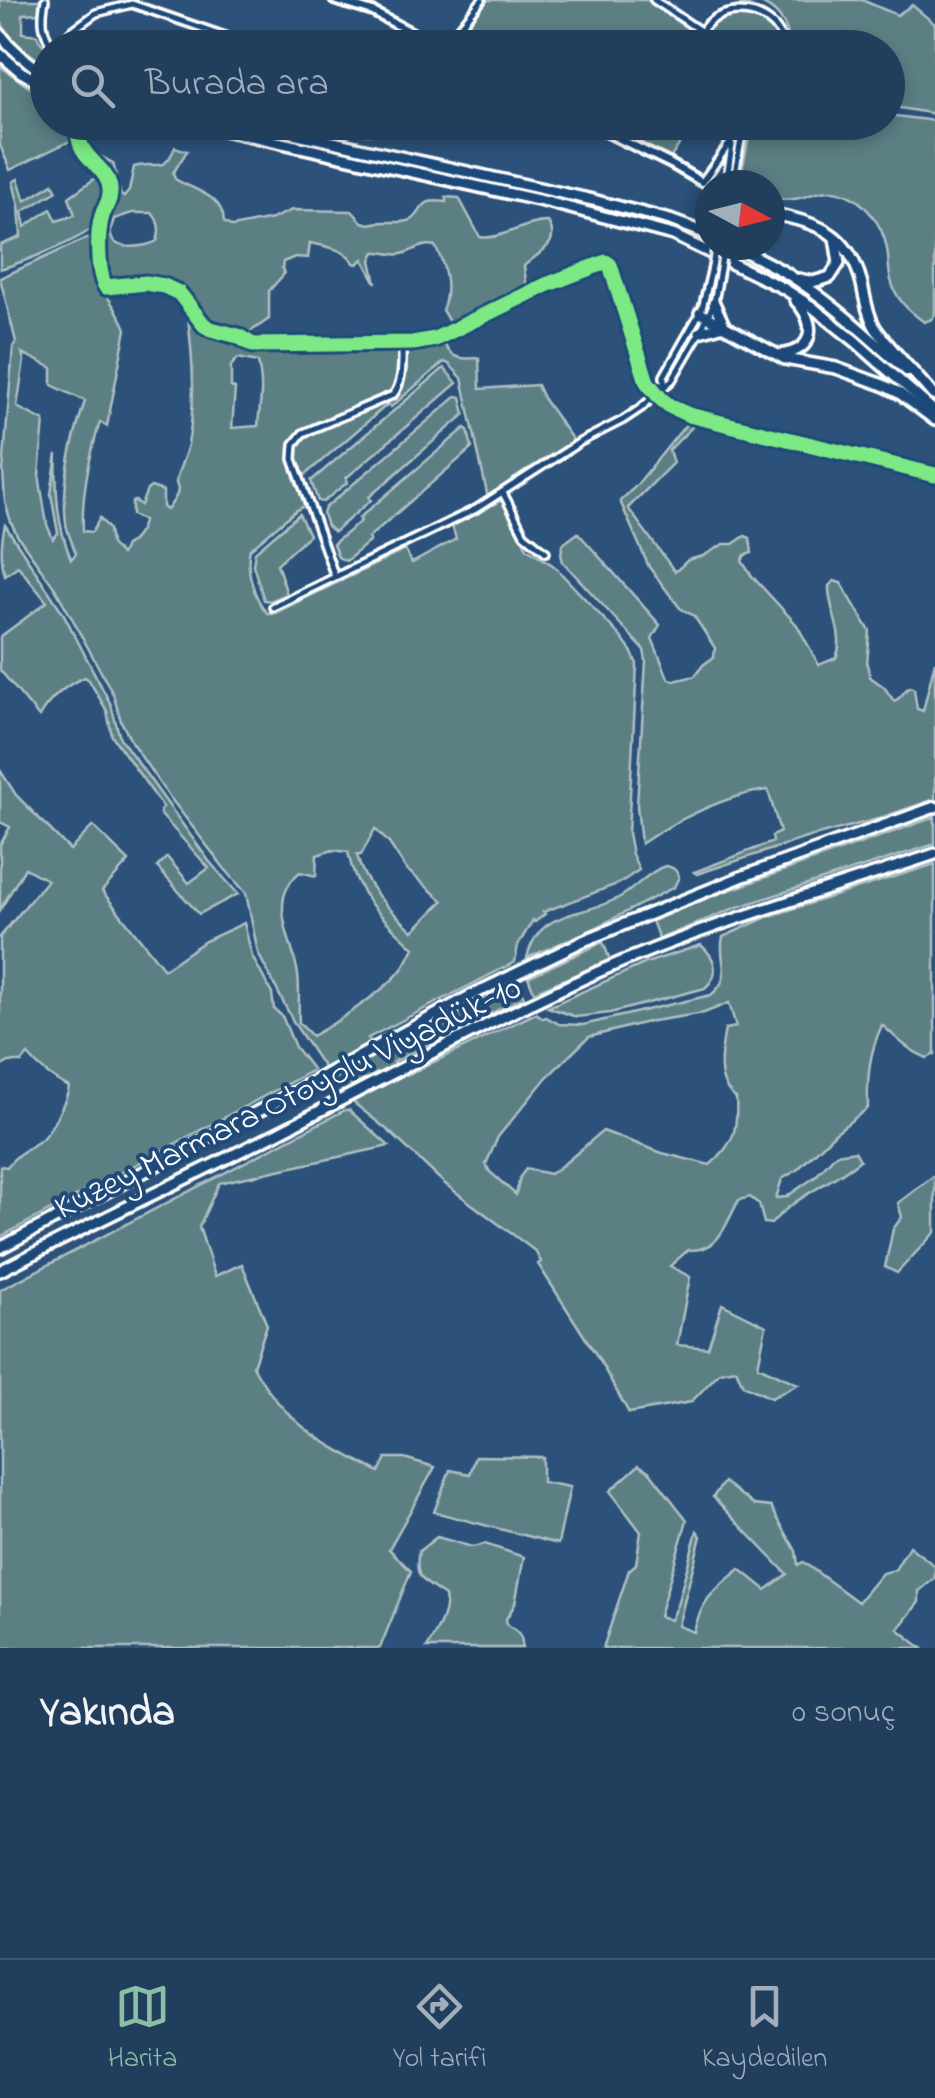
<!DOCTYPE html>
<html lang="tr">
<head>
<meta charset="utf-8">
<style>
  body { margin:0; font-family:"Indie Flower",sans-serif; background:#2d4965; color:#f1f3f6 }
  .compass { position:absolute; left:695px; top:170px; width:90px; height:90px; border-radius:50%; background:#213e5c; box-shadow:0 5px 15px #0003; rotate:97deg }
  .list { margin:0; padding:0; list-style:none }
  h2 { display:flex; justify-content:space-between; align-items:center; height:130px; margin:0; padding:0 40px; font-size:42px }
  h2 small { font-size:32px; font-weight:400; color:#a2aebb }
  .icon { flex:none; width:55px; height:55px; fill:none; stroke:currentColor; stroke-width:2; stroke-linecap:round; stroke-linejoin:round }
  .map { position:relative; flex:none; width:935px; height:1648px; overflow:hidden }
  .search { position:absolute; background:#213e5c; box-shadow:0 5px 15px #0003; left:30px; right:30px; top:30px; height:110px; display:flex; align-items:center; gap:25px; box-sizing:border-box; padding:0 35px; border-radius:55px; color:#a2aebb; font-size:38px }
  .sheet { height:310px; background:#213e5c }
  nav { display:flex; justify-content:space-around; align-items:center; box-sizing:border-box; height:140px; border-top:2px solid #3e5772; background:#213e5c; font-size:28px; color:#a2aebb }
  nav a { display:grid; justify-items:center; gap:5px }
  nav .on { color:#8abfa5 }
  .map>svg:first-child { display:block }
  .green { fill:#5c7f84; stroke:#aebfc2; stroke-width:2.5; fill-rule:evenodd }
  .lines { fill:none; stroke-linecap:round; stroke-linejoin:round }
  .street-casing { stroke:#fff; stroke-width:12 }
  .secondary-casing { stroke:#fff; stroke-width:14 }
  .highway-casing { stroke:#fff; stroke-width:16 }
  .street { stroke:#1f4a7a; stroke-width:5 }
  .secondary { stroke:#1f4a7a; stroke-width:6 }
  .highway { stroke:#1f4a7a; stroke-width:9 }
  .street-bridge-casing { stroke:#fff; stroke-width:12; stroke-linecap:butt }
  .street-bridge { stroke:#1f4a7a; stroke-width:5 }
  .cycleway-casing { stroke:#1f4a7a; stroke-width:21 }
  .cycleway { stroke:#7ce984; stroke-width:15 }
  .labels { text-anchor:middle; stroke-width:8; stroke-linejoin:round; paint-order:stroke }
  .street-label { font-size:35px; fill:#fff; stroke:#1f4a7a }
</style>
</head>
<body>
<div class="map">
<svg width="935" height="1648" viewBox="0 0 935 1648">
  <rect width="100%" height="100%" fill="#2c527b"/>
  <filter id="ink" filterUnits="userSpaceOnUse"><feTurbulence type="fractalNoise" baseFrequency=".01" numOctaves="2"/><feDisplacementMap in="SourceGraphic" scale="20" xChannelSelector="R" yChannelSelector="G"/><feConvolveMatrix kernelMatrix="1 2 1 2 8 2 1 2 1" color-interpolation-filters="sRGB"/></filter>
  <g filter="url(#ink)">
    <g class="green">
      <path d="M0 0H42L39 13 23 14V33L37 35 39 40 47 49V65C31 55 4 38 0 17 0 12 0 6 0 0Z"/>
      <polygon points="486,0 648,0 686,26 693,38 693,47 457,47 454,43 455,38"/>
      <path d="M754 0H862L897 15 912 5 935 24V114L888 106V48L790 47C788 23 778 9 754 0Z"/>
      <path d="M744 5C767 10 780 24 781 47L702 48C704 22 718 8 744 5Z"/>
      <polygon points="0,66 27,86 47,98 48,122 66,123 76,138 10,170 0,145"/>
      <path d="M888 115 935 121V314L932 319 924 322C908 310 896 300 891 280 888 270 889 259 887 249 883 225 864 198 839 192 823 188 809 197 794 199 786 200 778 200 770 199V185H739L752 123 888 122Z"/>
      <polygon points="593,123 693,123 670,159"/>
      <path d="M81 128 90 133C86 151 99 155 113 163L121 195 124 197 129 191 134 167C156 160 164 175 175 147L187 151 173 173 175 179C195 191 223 195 224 222L232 227 272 219 292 210 352 211 362 222 370 224C383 219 398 225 411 220 420 216 420 205 429 202 434 200 440 202 446 202V197L459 198 480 237C499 241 526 221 548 222 562 244 539 252 524 266L527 290 452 327 442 310C451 290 445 264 435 246 420 243 415 251 402 254 393 256 384 251 375 252L371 260 376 283 363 259 358 264 354 263C347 249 324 246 310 243L308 258 295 257 283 262 282 268 284 274 269 291V319L244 336 252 340 368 335 386 336 387 340 250 341C234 329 217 332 205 322 197 314 192 304 185 296 164 273 134 280 108 284L104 282 102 225 114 194 113 188 106 171 91 158 84 147 79 132ZM132 213H152C159 221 161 230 157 241 147 247 115 252 111 236 110 232 113 222 114 219Z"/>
      <path d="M101 174C111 189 106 212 94 226 82 240 20 263 0 269V245L21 237 19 206 13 182 18 179 25 201 53 184 57 191 22 212 25 227 51 209 57 221 75 215 69 197Z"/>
      <path d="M96 234C96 250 94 271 101 285 108 300 121 314 126 329L107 426 100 422C89 458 81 494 83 531L92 532 100 518 109 529 111 544 121 555 125 546C132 543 143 529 143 520L132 515V502L135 501 141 505 147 490 151 487 163 491V507L167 510C171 505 177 497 178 490 178 487 176 485 176 482 176 475 186 455 188 444 196 403 193 360 188 318L191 316C212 338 228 334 250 348H398V377L393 390 302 429C277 449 297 480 306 505L295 511 250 549C245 568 254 598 267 613H275L405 550 412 563 456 539 452 526 502 500 527 548 554 566 620 636 631 651 637 664 628 833 632 854 639 870 620 883 543 912 545 914 535 922 533 920 518 945 515 962 368 1038 383 1053 517 983 524 997 393 1062 407 1075 536 1013 543 1018 546 1017 559 1024 583 1025 711 995C735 976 717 960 723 937L767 917 935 864V1054L927 1058C908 1051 897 1038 882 1025 869 1053 867 1078 868 1108L835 1133 797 1170 782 1179 776 1198 786 1197 815 1177 836 1154 855 1151 860 1160C832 1183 795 1196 771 1224L764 1223 759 1204 750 1197 739 1200C725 1224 721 1251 688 1250L670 1266 690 1277 677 1345 708 1348 722 1304 766 1326 758 1366 798 1384 771 1398 743 1385 736 1369 720 1372 691 1402 629 1413 597 1356 538 1264 541 1262 535 1251 445 1184 390 1132 354 1103 330 1077 294 1023 258 953 246 893 224 868 162 787 132 743 121 721 113 694 73 620 54 587 17 535 11 522 5 502 3 471 13 347 16 342 0 278ZM22 353 52 368V385L85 401C73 438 61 483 66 523 67 533 73 544 76 554L71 559C57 525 55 491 57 454L51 494 58 533 53 539 47 525 39 475 44 421 17 407 24 360ZM238 358 258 362C264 391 260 399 258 426L232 428 235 389 231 387V366ZM375 829 389 843 406 869 443 901 413 931C391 911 363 885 357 855H361ZM333 850 348 852C357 898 382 917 414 948 410 955 407 963 402 969 388 989 334 1024 312 1036L299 1023C298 1007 300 991 298 975 294 941 265 901 300 872L316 876 317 855ZM729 1003 736 1027 725 1029C721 1051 714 1083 736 1098 738 1130 734 1144 710 1165L662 1153 603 1131C585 1145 570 1161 550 1174L526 1169 520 1177 516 1195 490 1172 486 1164 498 1137 547 1077 589 1037 647 1022 704 1013Z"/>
      <path d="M457 331 445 339V345C452 360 464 359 479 358L480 389 537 385 543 398 572 439V442L488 498 462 378 449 364 444 362 391 407 388 404 304 476 295 453 299 440 397 397 403 387 406 346C424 347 440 338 457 331Z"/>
      <polygon points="444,368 457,383 346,478 348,482 323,502 318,501 311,481"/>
      <polygon points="457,396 461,397 465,414 369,497 371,500 334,532 327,526 323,514 325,508"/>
      <path d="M693 421 694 425 669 450 673 463 628 508 675 572 688 560 703 556 724 544H733L745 536 750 538 752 553 745 555 742 561 751 575 797 625 819 665 836 658C846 635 828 610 829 586L834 581 841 583 870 631 867 664 870 677 884 687 894 701C903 698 903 690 910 687L914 689 917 709 923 711 935 661V799L874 820 806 838 697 874 694 872 773 842 772 836 780 832 768 790C728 794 674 821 641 844L637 805 646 661 644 650 563 562 561 554 563 544 578 533 660 625 652 638 668 678 674 681 695 676 703 665 714 657 715 648 694 616 680 608 649 567 620 501 636 486 688 422Z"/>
      <polygon points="465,428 468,430 472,448 368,538 370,541 346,561 338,557 333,544 361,521 359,518"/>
      <polygon points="299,514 309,535 277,564 287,594 270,601 264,600 253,565 255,552"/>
      <path d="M5 525 63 613 111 705 120 738 209 861 238 894 199 914 157 867 167 857 189 883 209 868 161 815 160 811 163 807 112 736 107 711 89 680 85 677C67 684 48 700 39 717L0 670V637L47 602 18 566 5 575C0 559 1 542 5 525Z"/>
      <path d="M0 770 16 795 70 850 93 826 129 861 102 891 164 969 205 941 244 923 252 956 272 994 274 1009 282 1016 295 1047 313 1070 0 1237V1166L7 1167C15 1155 26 1150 38 1142 49 1135 67 1100 69 1087 52 1079 40 1069 28 1055L22 1062H9L0 1067V937L47 880 25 868 0 910V845L10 827 0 822Z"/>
      <polygon points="935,817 935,844 735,908 659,939 652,921 707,898"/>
      <path d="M665 866C673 867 676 869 679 877L674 887 595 928 527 958C539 907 584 918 620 897 636 888 649 871 665 866Z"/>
      <polygon points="603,942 610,960 534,992 528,977"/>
      <path d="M701 945C716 958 721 974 705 988L610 1013 576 1017 548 1007 646 963Z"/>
      <path d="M345 1110H349L389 1146 219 1183 199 1227 215 1276 242 1264 267 1325 253 1366C284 1423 323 1443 379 1472L386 1458H404L435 1467 389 1549 411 1571 380 1648H0V1290Z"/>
      <polygon points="935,1175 935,1232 897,1273 885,1267 893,1229 902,1217 898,1203"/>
      <polygon points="476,1456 542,1457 542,1482 570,1487 558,1544 434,1512 450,1470 470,1474"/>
      <path d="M639 1465 650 1472 687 1520 659 1616 670 1620 677 1605 697 1531 701 1536 678 1626 694 1632C701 1599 715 1590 740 1569L766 1590 787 1574 713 1497 724 1482 754 1505 771 1507 796 1551 798 1565 803 1562 858 1602 882 1573 895 1570 909 1546 935 1566V1578L919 1591V1602L898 1629 922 1648H603L629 1570 636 1564 641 1532 610 1491Z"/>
      <path d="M437 1537 472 1547 485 1544 524 1557 515 1604 506 1619 507 1625C518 1631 523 1635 522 1648H427C436 1631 448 1615 445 1596 424 1581 413 1580 419 1551Z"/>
    </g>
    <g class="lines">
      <defs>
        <g id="street">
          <path d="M45 0C41 20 42 31 53 48"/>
          <polyline points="654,0 699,30"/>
          <polyline points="73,48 62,43 70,32 96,13 132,4 260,48"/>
          <polyline points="443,48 482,0"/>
          <path d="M698 48C698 0 779 0 784 48"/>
          <path d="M79 122C79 124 79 137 79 139 83 161 112 170 110 193 110 202 104 208 102 216 97 232 97 274 106 287L146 283 164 286 179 293 204 325 211 329 238 336 253 345 413 343 435 339 546 285 606 262 610 265 647 382 661 399 671 407 689 415 935 475"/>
          <polyline points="315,122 370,130 381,122"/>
          <polyline points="702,182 745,122"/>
          <polyline points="726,185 732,145"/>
          <polyline points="733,185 743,129"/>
          <polyline points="664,385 664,376 702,309 712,267"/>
          <polyline points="503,493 524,534 546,552"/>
          <path d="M335 577 293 459 294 444 303 433 393 395C404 381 402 361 402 343"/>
          <polyline points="273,607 476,509 580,442 623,420 641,408 672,380 700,332 714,303 720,269"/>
        </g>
        <g id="secondary">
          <polyline points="334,0 373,12 441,48"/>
          <polyline points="585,122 671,164 702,182"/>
        </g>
        <g id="highway">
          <path d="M0 34C13 51 29 64 48 75"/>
          <polyline points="0,54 21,72 48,87"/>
          <polyline points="188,122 547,202 673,235 783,288 811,306 855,341 935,412"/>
          <polyline points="243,122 593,200 670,220 710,235"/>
          <path d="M770 213C819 224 848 231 862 284 865 299 868 316 876 329 891 350 916 374 933 395"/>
          <path d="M732 245C751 255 771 264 789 275 832 302 869 338 907 371"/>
          <polyline points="799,279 813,282 830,277 839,263 835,238"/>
          <polyline points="700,313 785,359 836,368 883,385 899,393 935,420"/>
          <polyline points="700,332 724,325 714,303"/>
          <path d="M779 355C816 351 817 323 795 300"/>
          <polyline points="0,1248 274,1103 472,995 583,941 741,877 935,807"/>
          <path d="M0 1271C92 1223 186 1179 279 1132 385 1078 489 1021 598 972 707 924 822 892 935 854"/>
        </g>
      </defs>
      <use href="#street" class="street-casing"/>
      <use href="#secondary" class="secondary-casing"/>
      <use href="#highway" class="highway-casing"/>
      <use href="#street" class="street"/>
      <use href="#secondary" class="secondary"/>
      <use href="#highway" class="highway"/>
      <defs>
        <g id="street-bridge">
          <polyline points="712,267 716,245"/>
          <polyline points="720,269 724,245"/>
        </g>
      </defs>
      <use href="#street-bridge" class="street-bridge-casing"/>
      <use href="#street-bridge" class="street-bridge"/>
      <defs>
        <path id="cycleway" d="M79 122C79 124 79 137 79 139 83 161 112 170 110 193 110 202 104 208 102 216 97 232 97 274 106 287L146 283 164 286 179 293 204 325 211 329 238 336 253 345 413 343 435 339 546 285 606 262 610 265 647 382 661 399 671 407 689 415 935 475"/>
      </defs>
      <use href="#cycleway" class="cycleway-casing"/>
      <use href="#cycleway" class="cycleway"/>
    </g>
  </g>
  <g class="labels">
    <g class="street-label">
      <text transform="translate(287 1096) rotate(-26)" y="12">Kuzey Marmara Otoyolu Viyadük-10</text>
    </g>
  </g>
</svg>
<svg class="compass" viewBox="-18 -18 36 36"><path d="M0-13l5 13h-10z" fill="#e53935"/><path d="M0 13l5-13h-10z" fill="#a2aebb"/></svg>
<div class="search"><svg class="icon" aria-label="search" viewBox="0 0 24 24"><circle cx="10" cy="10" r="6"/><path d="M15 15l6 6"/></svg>Burada ara</div>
</div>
<section class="sheet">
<h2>Yakında<small>0 sonuç</small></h2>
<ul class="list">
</ul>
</section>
<nav>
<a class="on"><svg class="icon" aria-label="map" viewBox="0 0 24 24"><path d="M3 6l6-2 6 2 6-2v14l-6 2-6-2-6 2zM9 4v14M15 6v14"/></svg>Harita</a>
<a><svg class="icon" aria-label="directions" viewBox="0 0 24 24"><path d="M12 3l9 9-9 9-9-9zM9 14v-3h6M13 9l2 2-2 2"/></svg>Yol tarifi</a>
<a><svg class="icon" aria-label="saved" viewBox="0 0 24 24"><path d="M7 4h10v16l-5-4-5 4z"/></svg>Kaydedilen</a>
</nav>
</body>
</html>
